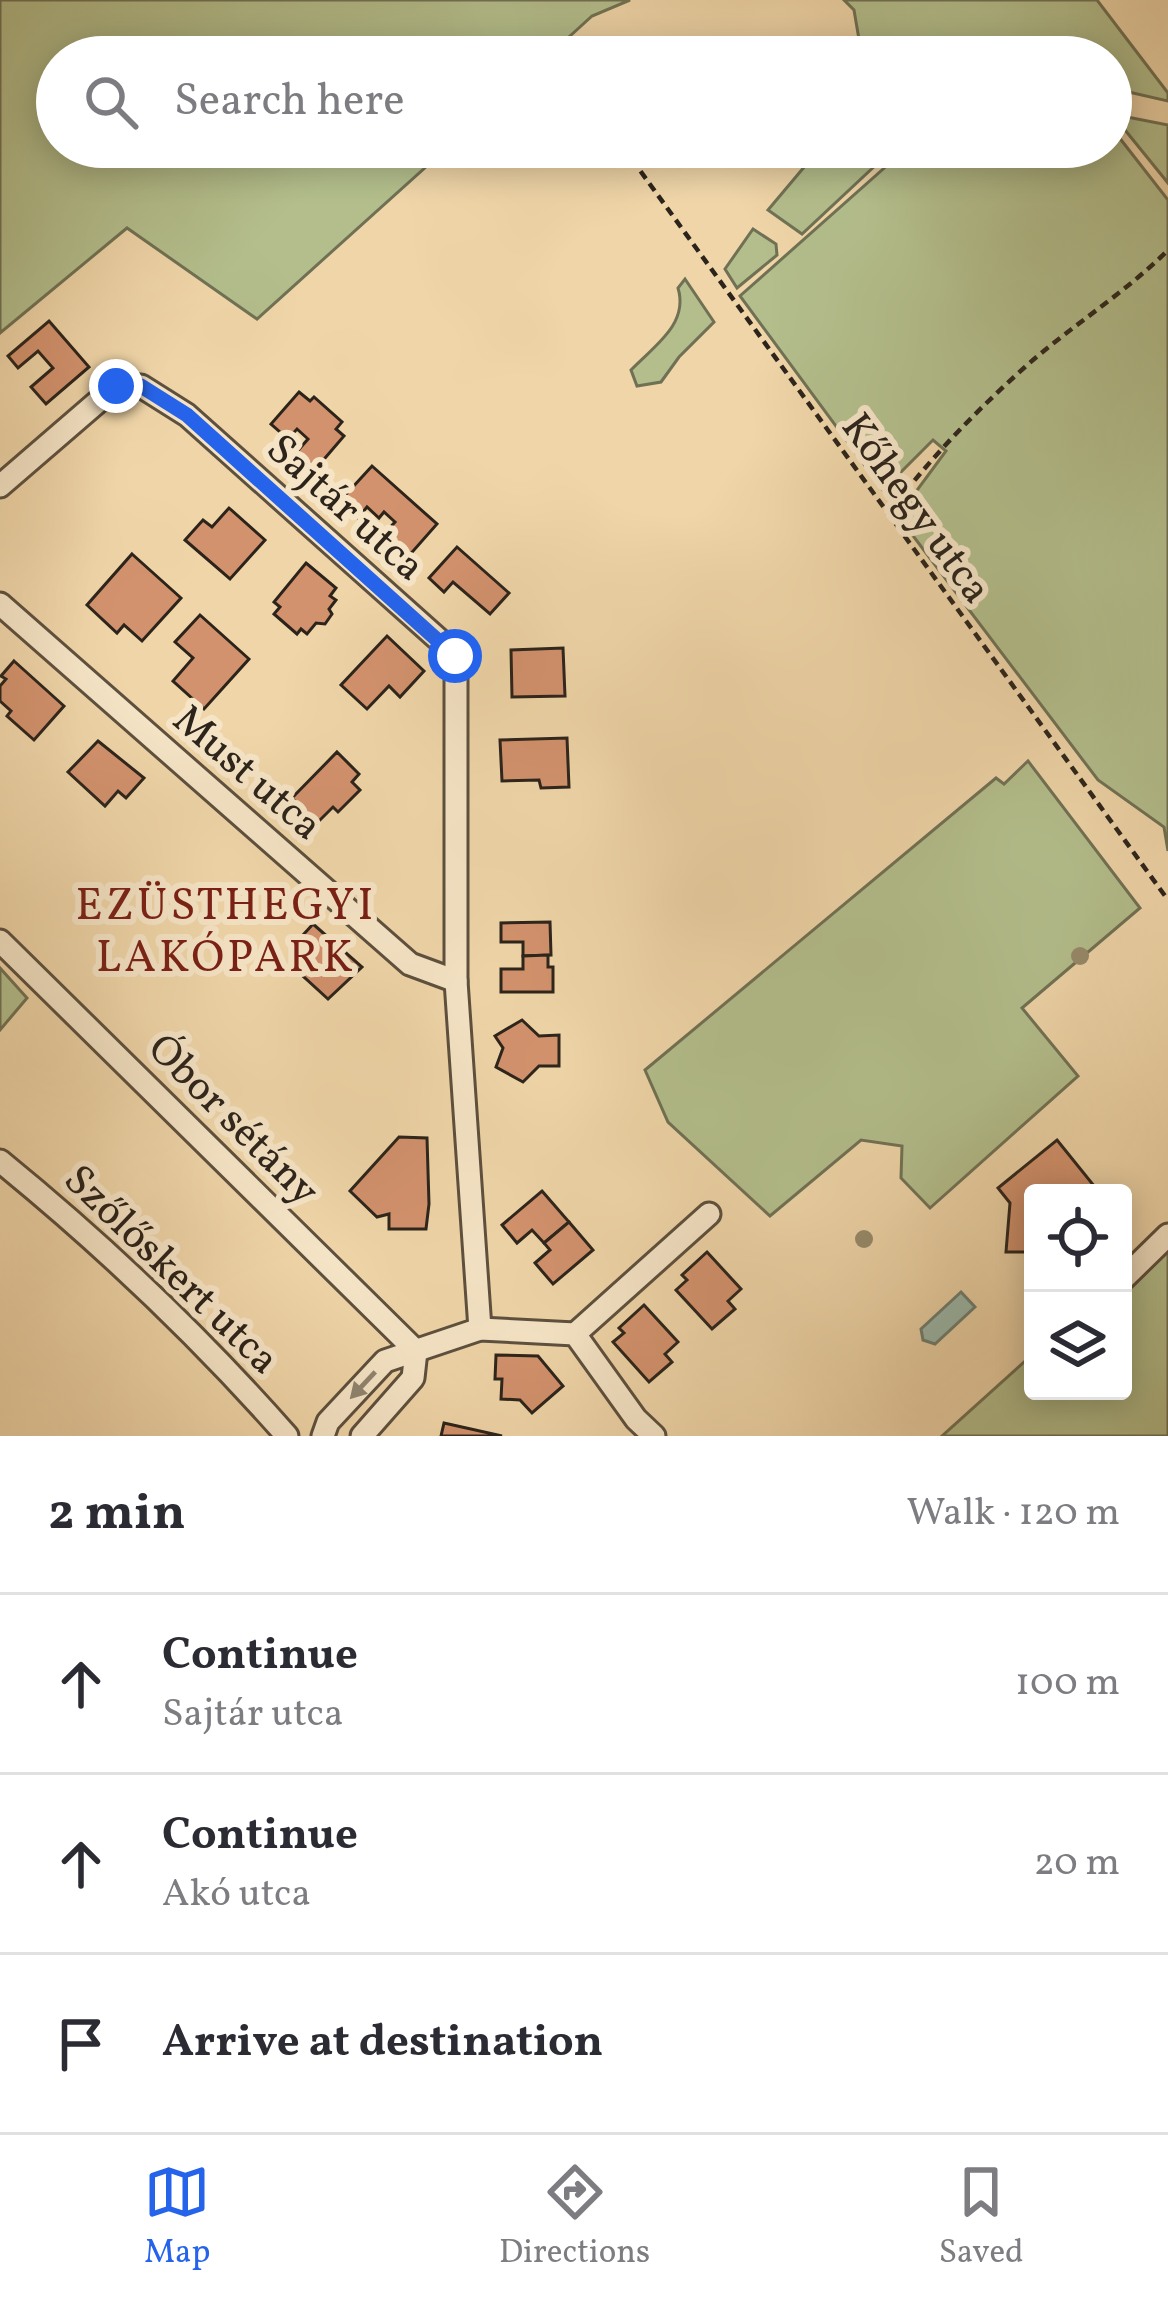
<!DOCTYPE html>
<html lang="en">
<head>
<meta charset="utf-8">
<style>
  body { margin:0; font-family:Vollkorn,serif; background:#f7f7f7; color:#2b2b33 }
  .controls { position:absolute; right:36px; bottom:36px; display:grid; overflow:hidden; border-radius:12px; box-shadow:0 6px 30px #0003 }
  .controls button { width:108px; height:108px; display:grid; place-items:center; padding:0; border:0; border-bottom:3px solid #e1e1e2; background:#fff; color:#2b2b33; font:60px sans-serif }
  .stop { position:absolute; width:36px; height:36px; margin:-27px; border:9px solid #2563eb; border-radius:50%; background:#fff }
  .stop.end { background:#2563eb; border-color:#fff; box-shadow:0 3px 12px #0008 }
  .list { margin:0; padding:0; list-style:none }
  h2 { display:flex; justify-content:space-between; align-items:center; height:156px; margin:0; padding:0 48px; font-size:51px }
  h2 small { font-size:39px; font-weight:400; color:#7c7c81 }
  .list li { display:grid; grid-template-columns:78px 1fr auto; gap:36px; align-items:center; box-sizing:border-box; height:180px; padding:0 48px; border-top:3px solid #e1e1e2 }
  .list b { display:block; font-size:45px; white-space:nowrap }
  .list p { margin:0; font-size:39px; white-space:nowrap; color:#7c7c81 }
  .list em { font-size:39px; font-style:normal; color:#7c7c81 }
  .icon { flex:none; width:66px; height:66px; fill:none; stroke:currentColor; stroke-width:2; stroke-linecap:round; stroke-linejoin:round }
  .map { position:relative; flex:none; width:1168px; height:1436px; overflow:hidden }
  .search { position:absolute; background:#fff; box-shadow:0 6px 30px #0003; left:36px; right:36px; top:36px; height:132px; display:flex; align-items:center; gap:30px; box-sizing:border-box; padding:0 42px; border-radius:66px; color:#7c7c81; font-size:45px }
  .sheet { height:696px; background:#fff }
  nav { display:flex; justify-content:space-around; align-items:center; box-sizing:border-box; height:168px; border-top:3px solid #e1e1e2; background:#fff; font-size:33px; color:#7c7c81 }
  nav a { display:grid; justify-items:center; gap:6px }
  nav .on { color:#2563eb }
  .map>svg:first-child { display:block }
  .green { fill:#b3be8c; stroke:#707154; stroke-width:3 }
  .water { fill:#9ab8ab; stroke:#6e7d71; stroke-width:3 }
  .building { fill:#d2926d; stroke:#2c241b; stroke-width:3 }
  .lines { fill:none; stroke-linecap:round; stroke-linejoin:round }
  .street-casing { stroke:#5d503e; stroke-width:27 }
  .path { stroke:#2c241b; stroke-width:4.5; stroke-dasharray:9 6; stroke-linecap:butt }
  .street { stroke:#f5e4c6; stroke-width:21 }
  .tree { fill:#96896a }
  .oneway { fill:#908470 }
  .route { stroke:#2563eb; stroke-width:15 }
  .labels { text-anchor:middle; stroke-width:12; stroke-linejoin:round; paint-order:stroke }
  .street-label { font-size:42px; fill:#2c241b; stroke:#f5e4c6 }
  .neighbourhood-label { font-size:45px; letter-spacing:3px; fill:#7a1f14; stroke:#f5e4c6 }
</style>
</head>
<body>
<div class="map">
<svg width="1168" height="1436" viewBox="0 0 1168 1436">
  <rect width="100%" height="100%" fill="#efd5a8"/>
  <filter id="stains"><feTurbulence type="fractalNoise" baseFrequency=".00167" numOctaves="4"/><feColorMatrix values="0 0 0 0 .2 0 0 0 0 .09 0 0 0 0 .02 0 0 0 .5 -.17"/></filter>
  <radialGradient id="worn" r=".72"><stop offset=".6" stop-color="#630" stop-opacity="0"/><stop offset="1" stop-color="#630" stop-opacity=".3"/></radialGradient>
  <g class="green">
    <polygon points="0,0 630,0 592,16 547,57 57,57 57,147 448,147 257,319 127,228 0,333"/>
    <polygon points="844,0 1097,0 1168,93 1168,101 1111,88 1111,57 1058,57 1040,44 1011,38 991,57 862,57 854,10"/>
    <polygon points="1112,114 1168,125 1168,183"/>
    <polygon points="1111,127 1168,200 1168,851 1164,827 1098,780 898,516 946,451 933,440 883,490 740,296 908,147 1111,147"/>
    <polygon points="821,147 895,147 802,234 768,210"/>
    <polygon points="753,229 776,244 777,255 737,288 725,269"/>
    <path d="M685 279 714 322 679 357 661 382 637 386 631 370C654 346 689 324 678 288Z"/>
    <polygon points="1028,761 1140,908 1022,1008 1078,1076 930,1208 901,1178 902,1146 861,1140 770,1216 668,1122 645,1070 996,778 1004,784"/>
    <polygon points="0,968 27,998 0,1030"/>
    <polygon points="1168,1247 1168,1436 942,1436 1033,1354 1033,1391 1123,1391 1123,1290"/>
  </g>
  <polygon class="water" points="961,1292 975,1307 935,1344 923,1340 921,1329"/>
  <g class="building">
    <polygon points="49,321 89,367 46,404 31,387 53,368 38,351 18,368 8,356"/>
    <polygon points="299,392 310,401 314,397 342,422 336,429 344,436 313,472 294,455 308,439 297,429 288,439 271,424"/>
    <polygon points="372,466 437,524 407,558 382,536 395,522 384,512 379,518 367,507 358,518 340,501"/>
    <polygon points="229,508 265,540 230,579 185,540 203,520 212,527"/>
    <polygon points="457,547 509,593 490,614 453,582 444,592 429,578"/>
    <polygon points="132,554 181,598 142,641 124,625 117,633 87,605"/>
    <polygon points="306,563 336,588 330,596 336,600 329,609 332,614 325,624 316,623 307,634 301,629 297,634 274,614 280,607 274,602"/>
    <polygon points="200,615 249,659 204,709 173,681 193,658 175,642"/>
    <polygon points="387,636 424,671 400,697 389,686 367,709 341,685"/>
    <polygon points="563,648 565,696 512,697 511,650"/>
    <polygon points="14,661 64,706 34,740 7,716 11,711 0,701 0,686 6,679 1,676"/>
    <polygon points="567,738 569,787 541,788 539,780 502,781 500,740"/>
    <polygon points="98,741 144,778 126,798 118,791 105,806 68,772"/>
    <polygon points="337,752 359,774 352,782 360,790 338,812 333,807 317,823 292,798"/>
    <polygon points="550,922 551,955 523,956 523,942 501,942 501,923"/>
    <polygon points="313,924 362,967 328,999 292,966 302,954 293,946"/>
    <polygon points="548,955 548,967 553,967 553,992 501,992 501,969 523,969 523,956"/>
    <polygon points="522,1020 539,1036 559,1035 559,1066 539,1066 523,1082 496,1067 503,1048 495,1036"/>
    <polygon points="399,1137 427,1138 429,1204 426,1229 389,1229 389,1214 377,1217 350,1191"/>
    <polygon points="1057,1140 1099,1192 1053,1193 1049,1189 1033,1193 1027,1218 1033,1219 1033,1252 1006,1252 1010,1203 998,1188"/>
    <polygon points="542,1191 569,1222 544,1243 532,1230 517,1243 502,1225"/>
    <polygon points="569,1222 593,1250 553,1284 535,1263 550,1250 544,1243"/>
    <polygon points="707,1252 741,1289 728,1301 735,1309 712,1329 676,1290 687,1280 682,1275"/>
    <polygon points="644,1305 678,1342 665,1354 672,1362 649,1382 613,1342 624,1333 619,1328"/>
    <polygon points="496,1355 538,1356 563,1386 532,1413 520,1400 501,1399 502,1379 495,1379"/>
    <polygon points="444,1423 502,1436 441,1436"/>
  </g>
  <g class="lines">
    <defs>
      <g id="street">
        <polyline points="0,486 116,386 141,386 187,415 456,655 456,981 480,1329 385,1361 328,1422 323,1436"/>
        <polyline points="0,604 410,964 456,981"/>
        <polyline points="0,941 416,1351"/>
        <path d="M0 1161C103 1245 199 1336 287 1436"/>
        <polyline points="1123,1279 1168,1235"/>
        <polyline points="480,1329 575,1334 636,1419 654,1436"/>
        <polyline points="575,1334 709,1214"/>
        <polyline points="362,1436 413,1378 416,1351"/>
      </g>
    </defs>
    <use href="#street" class="street-casing"/>
    <g class="path">
      <polyline points="623,147 1168,900"/>
      <path d="M887 516C927 461 974 413 1025 367 1071 326 1124 294 1168 250"/>
    </g>
    <use href="#street" class="street"/>
  </g>
  <g class="tree">
    <circle cx="1080" cy="956" r="9"/>
    <circle cx="864" cy="1239" r="9"/>
  </g>
  <defs><path id="oneway-solid" d="M-6-.8H1V-3.2L6.5 0L1 3.2V.8H-6Z" transform="scale(3)"/></defs>
  <use class="oneway" href="#oneway-solid" transform="translate(363 1385) rotate(133)"/>
  <g class="lines">
    <polyline class="route" points="116,386 141,386 187,415 455,656"/>
  </g>
  <g class="labels">
    <g class="street-label">
      <text transform="translate(347 506) rotate(42)" y="15">Sajtár utca</text>
      <text transform="translate(918 507) rotate(54)" y="15">Kőhegy utca</text>
      <text transform="translate(249 771) rotate(41)" y="15">Must utca</text>
      <text transform="translate(235 1118) rotate(45)" y="15">Óbor sétány</text>
      <text transform="translate(173 1268) rotate(44)" y="15">Szőlőskert utca</text>
    </g>
    <g class="neighbourhood-label">
      <text x="226" y="919">EZÜSTHEGYI<tspan x="226" dy="52">LAKÓPARK</tspan></text>
    </g>
  </g>
  <rect width="100%" height="100%" filter="url(#stains)"/>
  <rect width="100%" height="100%" fill="url(#worn)"/>
</svg>
<div class="controls">
<button><svg class="icon" aria-label="locate" viewBox="0 0 24 24"><circle cx="12" cy="12" r="6"/><path d="M12 2v4M12 18v4M2 12h4M18 12h4"/></svg></button>
<button><svg class="icon" aria-label="layers" viewBox="0 0 24 24"><path d="M12 4l9 5-9 5-9-5zM3 14l9 5 9-5"/></svg></button>
</div>
<div class="stop" style="left:455px;top:656px"></div>
<div class="stop end" style="left:116px;top:386px"></div>
<div class="search"><svg class="icon" aria-label="search" viewBox="0 0 24 24"><circle cx="10" cy="10" r="6"/><path d="M15 15l6 6"/></svg>Search here</div>
</div>
<section class="sheet">
<h2>2 min<small>Walk · 120 m</small></h2>
<ul class="list">
<li><svg class="icon" aria-label="ahead" viewBox="0 0 24 24"><path d="M12 20V5M6 11l6-6 6 6"/></svg><div><b>Continue</b><p>Sajtár utca</p></div><em>100 m</em></li>
<li><svg class="icon" aria-label="ahead" viewBox="0 0 24 24"><path d="M12 20V5M6 11l6-6 6 6"/></svg><div><b>Continue</b><p>Akó utca</p></div><em>20 m</em></li>
<li><svg class="icon" aria-label="arrive" viewBox="0 0 24 24"><path d="M6 21V4h12l-3 4 3 4H6"/></svg><div><b>Arrive at destination</b></div></li>
</ul>
</section>
<nav>
<a class="on"><svg class="icon" aria-label="map" viewBox="0 0 24 24"><path d="M3 6l6-2 6 2 6-2v14l-6 2-6-2-6 2zM9 4v14M15 6v14"/></svg>Map</a>
<a><svg class="icon" aria-label="directions" viewBox="0 0 24 24"><path d="M12 3l9 9-9 9-9-9zM9 14v-3h6M13 9l2 2-2 2"/></svg>Directions</a>
<a><svg class="icon" aria-label="saved" viewBox="0 0 24 24"><path d="M7 4h10v16l-5-4-5 4z"/></svg>Saved</a>
</nav>
</body>
</html>
